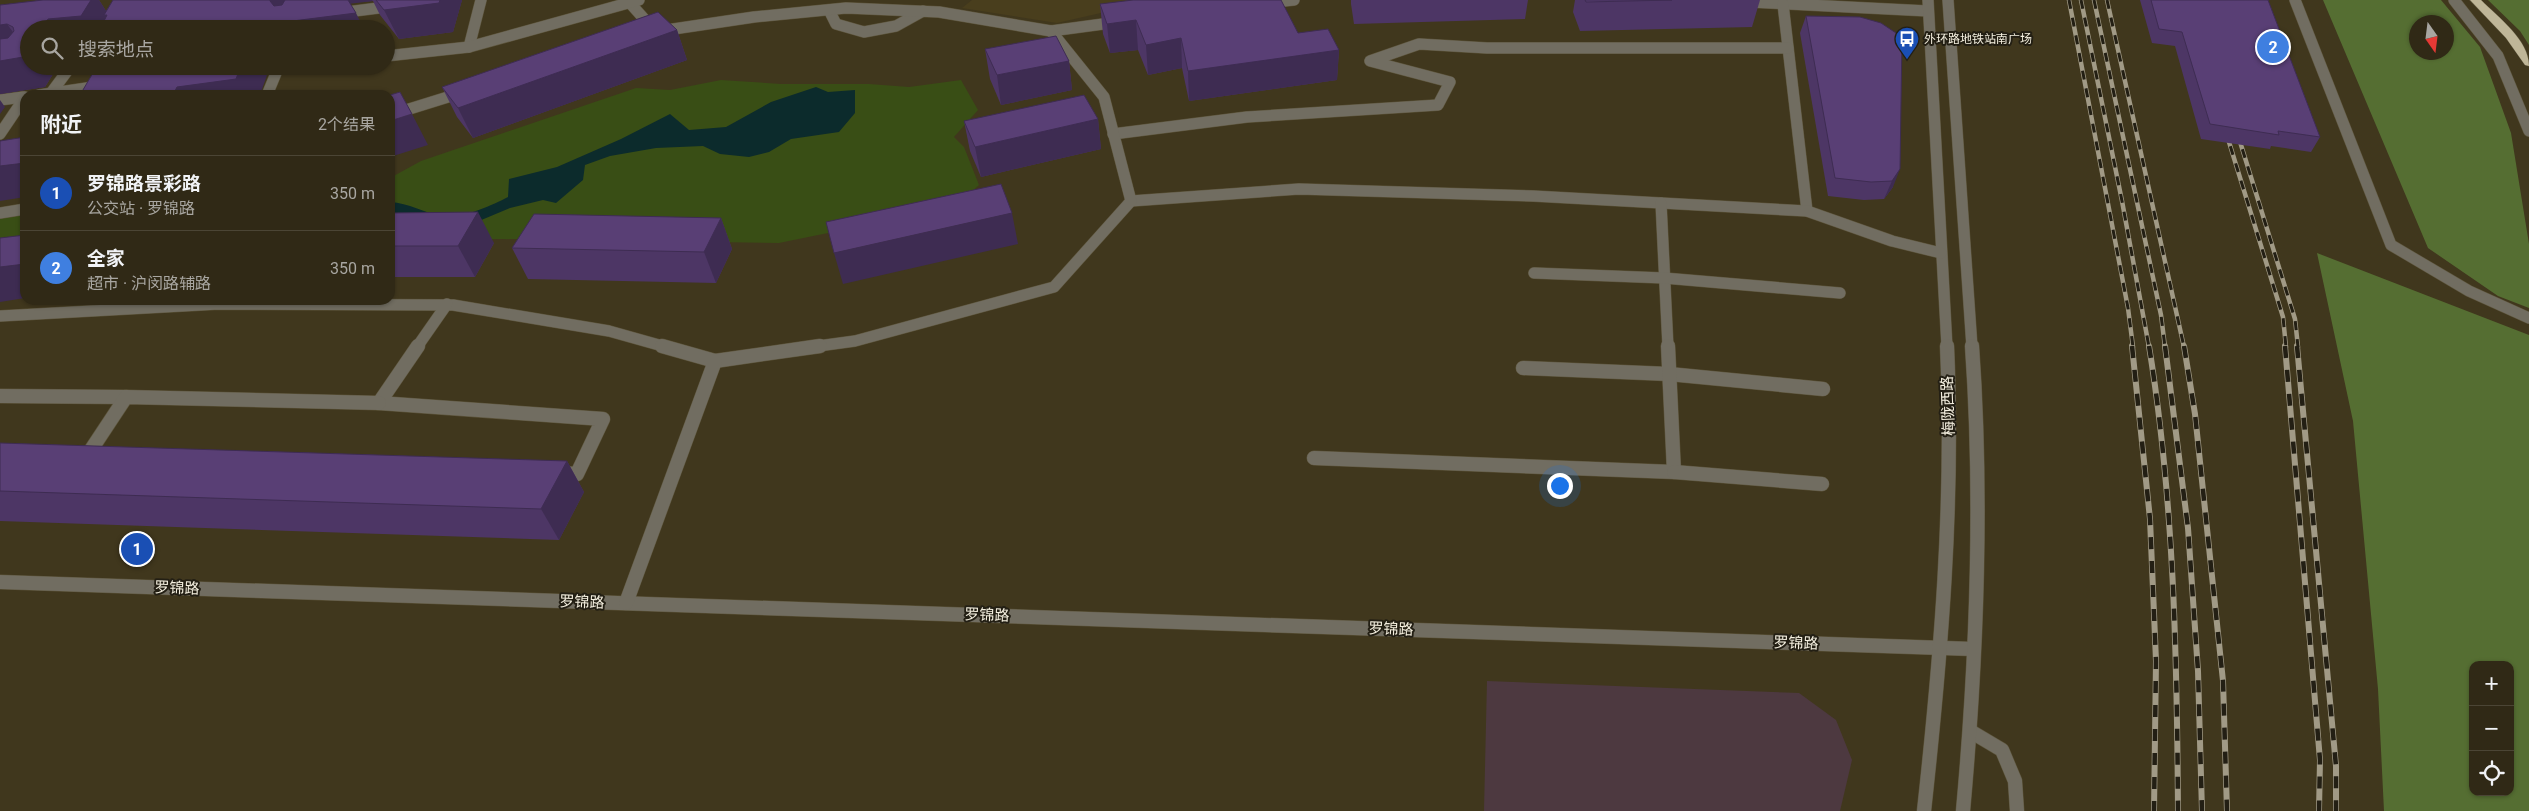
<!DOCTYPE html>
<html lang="zh">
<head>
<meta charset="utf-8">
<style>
  body { margin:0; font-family:Roboto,"Noto Sans SC",sans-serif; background:#3c3523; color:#f1f3f6 }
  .controls { position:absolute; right:15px; bottom:15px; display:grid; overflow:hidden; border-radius:10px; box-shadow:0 1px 4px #0004 }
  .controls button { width:45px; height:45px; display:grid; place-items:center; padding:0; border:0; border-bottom:1px solid #4b4535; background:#302916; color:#f1f3f6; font:25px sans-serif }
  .compass { position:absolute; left:2409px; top:15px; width:45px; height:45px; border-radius:50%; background:#302916; box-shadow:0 1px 4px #0004; rotate:166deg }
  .you { position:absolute; left:1559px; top:485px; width:18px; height:18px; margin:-12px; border:4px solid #fff; border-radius:50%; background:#1a73e8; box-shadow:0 0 0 8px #1a73e833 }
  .badge { display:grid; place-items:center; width:32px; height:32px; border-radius:50%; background:#8c9099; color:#fff; font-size:16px; font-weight:700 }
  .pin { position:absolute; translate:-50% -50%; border:2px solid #fff; box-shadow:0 1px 5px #0006 }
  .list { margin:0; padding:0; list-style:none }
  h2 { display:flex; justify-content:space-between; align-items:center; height:65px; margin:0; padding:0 20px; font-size:21px }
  h2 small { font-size:16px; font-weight:400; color:#a8a6a1 }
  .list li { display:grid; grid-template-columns:32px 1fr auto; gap:15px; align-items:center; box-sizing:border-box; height:75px; padding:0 20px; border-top:1px solid #4b4535 }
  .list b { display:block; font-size:19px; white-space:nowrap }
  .list p { margin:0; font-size:16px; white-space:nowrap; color:#a8a6a1 }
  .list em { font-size:16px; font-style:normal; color:#a8a6a1 }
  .icon { flex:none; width:28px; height:28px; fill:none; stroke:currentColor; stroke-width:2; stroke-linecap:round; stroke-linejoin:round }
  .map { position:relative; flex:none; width:2529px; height:811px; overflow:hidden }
  .search { position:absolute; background:#302916; box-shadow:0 1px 4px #0004; left:20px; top:20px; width:375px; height:55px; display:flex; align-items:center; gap:12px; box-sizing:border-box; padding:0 18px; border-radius:28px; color:#a8a6a1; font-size:19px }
  .panel { position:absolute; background:#302916; box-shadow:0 1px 4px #0004; left:20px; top:90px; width:375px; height:215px; border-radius:15px }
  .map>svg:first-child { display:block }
  .commercial { fill:#4d3940 }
  .built { fill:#493e1d }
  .green { fill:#394e15 }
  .forest { fill:#556e32; fill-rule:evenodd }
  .water { fill:#0c2b2c }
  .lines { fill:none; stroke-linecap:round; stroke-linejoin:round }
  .minor-far1-casing { stroke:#5d553c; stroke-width:12 }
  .minor-casing { stroke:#5d553c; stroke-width:15 }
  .highway-casing { stroke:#5d553c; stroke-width:1 }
  .minor-far1 { stroke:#716d61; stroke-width:11 }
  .minor { stroke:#716d61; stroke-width:14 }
  .highway { fill:#bfb698; fill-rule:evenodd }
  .rail-far1-casing { stroke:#a19a86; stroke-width:4.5 }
  .rail-casing { stroke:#a19a86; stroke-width:6 }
  .rail-far1 { stroke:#231f14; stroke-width:3; stroke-dasharray:9; stroke-linecap:butt }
  .rail { stroke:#231f14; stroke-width:4.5; stroke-dasharray:12; stroke-linecap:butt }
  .wall { fill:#4d3665 }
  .shaded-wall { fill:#3e2c52 }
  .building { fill:#593f75; stroke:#3e2c52 }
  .labels { text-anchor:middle; stroke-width:4; stroke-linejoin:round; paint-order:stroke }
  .far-poi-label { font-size:12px; fill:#f5f0e0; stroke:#231f14; text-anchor:start }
  .street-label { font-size:15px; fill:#f5f0e0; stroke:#231f14 }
</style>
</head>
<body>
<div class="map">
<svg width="2529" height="811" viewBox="0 0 2529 811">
  <rect width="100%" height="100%" fill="#40371d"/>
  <polygon class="commercial" points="1487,681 1799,693 1836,720 1852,760 1840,811 1484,811"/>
  <polygon class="built" points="972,0 1153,0 1153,1 1057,23 962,8"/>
  <g class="green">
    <polygon points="721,80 781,84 869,84 909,87 961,80 978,110 954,137 964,147 979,185 955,207 779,243 501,239 390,240 390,178 421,161 636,88 670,90"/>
    <polygon points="25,215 25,262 0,267 0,218"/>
  </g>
  <g class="forest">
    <path d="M2323 0H2441L2480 47 2511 133 2529 244V308L2498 296 2428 248ZM2446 22V52H2416V22Z"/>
    <polygon points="2488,0 2529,0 2529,45 2520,31"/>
    <path d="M2317 253 2529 335V811H2384L2378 689 2353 421ZM2473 665H2510V792H2473Z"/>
  </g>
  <path class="water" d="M816 87 828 92 855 90V113L839 132 791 139 769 152 749 157 720 154 703 146 656 148 610 156 585 165 583 180 556 203 543 200 510 208 479 221 414 218 390 212V202C409 203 424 213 442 216 461 219 491 206 508 197L509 179 557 167 621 139 670 114 689 130 726 127 771 102Z"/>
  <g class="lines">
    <defs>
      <g id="minor-far1">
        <polyline points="1708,0 1928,11"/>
        <polyline points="1928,0 1947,347"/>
        <polyline points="1948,0 1972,347"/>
        <polyline points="2295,0 2391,245 2469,291 2529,318"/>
        <polyline points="2454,0 2498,56 2529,131"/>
        <polyline points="630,3 654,30"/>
        <polyline points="1264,3 1294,0"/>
        <polyline points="1783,4 1807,211"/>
        <polyline points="829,10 836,24 864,32 896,26 923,11"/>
        <polyline points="339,13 394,6"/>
        <polyline points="660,31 754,17 846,8 939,12 1051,31 1118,22"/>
        <polyline points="469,47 481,0"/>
        <polyline points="386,56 469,47 639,0"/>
        <polyline points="247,70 287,66"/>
        <polyline points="51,93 71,66"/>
        <polyline points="39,95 114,84 107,95"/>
        <polyline points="267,95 279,66"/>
        <polyline points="0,100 23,97"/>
        <polyline points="390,115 464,92"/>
        <polyline points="0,134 25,97"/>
        <polyline points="1113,134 1247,117 1438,105 1450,82 1370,61 1419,44 1487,48 1788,48"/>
        <polyline points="1131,201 1299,189 1533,196 1807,211 1892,241 1941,253"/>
        <polyline points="1661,203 1668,347"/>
        <polyline points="0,213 25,209"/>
        <polyline points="1534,273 1664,278 1840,293"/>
        <polyline points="0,316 219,304 453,305 609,331 666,347"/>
        <polyline points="417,347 447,304"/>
        <polyline points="811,347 855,341 1054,287 1131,201 1104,97 1051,31"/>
      </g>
      <g id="minor">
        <polyline points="418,346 379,403 603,419 577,474 557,473"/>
        <polyline points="715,361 820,346"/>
        <polyline points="1523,368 1669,374 1823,389"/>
        <polyline points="0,396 126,397"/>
        <polyline points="1314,458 1674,472 1668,346"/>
        <polyline points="85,459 126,397 379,403"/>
        <polyline points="1674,472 1822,484"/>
        <polyline points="0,582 1973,649"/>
        <polyline points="626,603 715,361 662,346"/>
        <polyline points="1970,731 2002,750 2015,781 2017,811"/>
        <path d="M1924 811C1941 656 1954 502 1947 346"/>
        <path d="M1963 811C1977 656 1983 501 1972 346"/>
      </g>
      <path id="highway" d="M2470 0H2481C2499 18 2529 40 2529 66L2525 65 2506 38Z"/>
    </defs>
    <use href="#minor-far1" class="minor-far1-casing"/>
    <use href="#minor" class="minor-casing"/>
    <use href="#highway" class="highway-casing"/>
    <use href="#minor-far1" class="minor-far1"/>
    <use href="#minor" class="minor"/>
    <use href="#highway" class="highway"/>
    <defs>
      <g id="rail-far1">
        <polyline points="2069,0 2128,308 2133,347"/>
        <polyline points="2081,0 2122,201 2149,347"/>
        <polyline points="2094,0 2161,315 2165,347"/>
        <polyline points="2107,0 2184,347"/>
        <polyline points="2225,129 2283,317 2286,347"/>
        <polyline points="2237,132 2295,319 2298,347"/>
      </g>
      <g id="rail">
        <polyline points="2132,346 2150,519 2156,661 2154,811"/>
        <path d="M2149 346C2174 499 2177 656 2178 811"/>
        <polyline points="2165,346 2188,528 2198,671 2202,811"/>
        <polyline points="2184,346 2195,414 2223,681 2227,811"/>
        <polyline points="2285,346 2320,760 2319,811"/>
        <polyline points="2297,346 2336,766 2336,811"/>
      </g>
    </defs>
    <use href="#rail-far1" class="rail-far1-casing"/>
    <use href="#rail" class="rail-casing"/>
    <use href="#rail-far1" class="rail-far1"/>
    <use href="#rail" class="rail"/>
  </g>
  <g class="wall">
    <polygon points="43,0 99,0 106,11 113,0 462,0 453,32 399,39 380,15 373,1 29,29 29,66 58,66 45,87 0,94 0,5"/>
    <polygon points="1351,0 1528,0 1525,19 1354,24 1351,4"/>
    <polygon points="1575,0 1760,0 1752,27 1580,31 1573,12"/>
    <polygon points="2140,0 2268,0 2320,137 2311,152 2271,146 2270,149 2201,139 2175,46 2152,43"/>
    <polygon points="1100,4 1298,33 1339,50 1337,80 1189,101 1182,68 1148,75 1138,50 1110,53 1103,34"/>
    <polygon points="1806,16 1860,17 1893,187 1884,199 1864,200 1828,196 1800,33"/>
    <polygon points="677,30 687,60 473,138 457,117 442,87"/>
    <polygon points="985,49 1069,61 1072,90 1001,105 990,79"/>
    <polygon points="1098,119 1101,149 981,177 970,151 964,121"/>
    <polygon points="390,213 494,243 475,277 390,277"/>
    <polygon points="721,218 732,249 716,283 528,279 512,248"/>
    <polygon points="0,443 567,461 584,492 559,540 0,521"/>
  </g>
  <g class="shaded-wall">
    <polygon points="91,0 99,0 114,23 111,29 42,29 48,19"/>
    <polygon points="270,0 372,0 373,1 298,10 356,13 364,29 259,29"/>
    <polygon points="440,0 462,0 453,32 399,39 384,10"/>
    <polygon points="1136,20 1138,50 1110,53 1107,24"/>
    <polygon points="7,24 27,51 29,48 29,66 58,66 45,87 0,94 0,25"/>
    <polygon points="677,30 687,60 473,138 458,108"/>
    <polygon points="1181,38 1182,68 1148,75 1146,45"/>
    <polygon points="1339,50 1337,80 1189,101 1188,71"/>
    <polygon points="1069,61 1072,90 1001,105 997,75"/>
    <polygon points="241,66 262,66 267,75 260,95 173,95 177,87"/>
    <polygon points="0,100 5,107 0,114"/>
    <polygon points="412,114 428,145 390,157 390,121"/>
    <polygon points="1098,119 1101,149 981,177 975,147"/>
    <polygon points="25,163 25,197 0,201 0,166"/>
    <polygon points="1900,169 1893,187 1884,199 1892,181"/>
    <polygon points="478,212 494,243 475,277 458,246"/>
    <polygon points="1012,213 1018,244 843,284 834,253"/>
    <polygon points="721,218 732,249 716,283 704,252"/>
    <polygon points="25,264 25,298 0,302 0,267"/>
    <polygon points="567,461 584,492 559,540 541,509"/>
  </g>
  <g class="building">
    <polygon points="43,0 91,0 81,16 48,19 42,29 29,29 29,48 23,57 0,61 0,39 8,38 14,31 13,27 7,24 0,25 0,5"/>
    <polygon points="113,0 270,0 270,1 274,6 282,5 285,0 348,0 356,13 261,25 259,29 100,29 107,15 104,15"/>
    <polygon points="376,0 440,0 439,3 384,10"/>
    <polygon points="1133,0 1281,0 1298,33 1328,29 1339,50 1188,71 1181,38 1146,45 1136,20 1107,24 1100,4"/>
    <polygon points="1585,0 1672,0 1586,2"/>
    <polygon points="2151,0 2268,0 2320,137 2278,131 2279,135 2210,124 2182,32 2159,29"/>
    <polygon points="658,12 677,30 458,108 442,87"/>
    <polygon points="1806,16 1860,17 1881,23 1902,37 1900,169 1892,181 1871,182 1835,178"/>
    <polygon points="1056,36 1069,61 997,75 985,49"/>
    <polygon points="97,66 241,66 236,79 177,87 173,95 80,95"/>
    <polygon points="400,92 412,114 390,121 390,95"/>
    <polygon points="1084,95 1098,119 975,147 964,121"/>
    <polygon points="25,137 25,163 0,166 0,141"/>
    <polygon points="1001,184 1012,213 834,253 826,222"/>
    <polygon points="478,212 458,246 390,246 390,213"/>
    <polygon points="534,214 721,218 704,252 512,248"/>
    <polygon points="25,235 25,264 0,267 0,238"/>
    <polygon points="0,443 567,461 541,509 0,491"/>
  </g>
  <defs>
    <symbol id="bus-pin" viewBox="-11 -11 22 30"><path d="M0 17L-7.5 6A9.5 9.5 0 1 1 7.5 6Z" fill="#1a4fb4" stroke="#231f14"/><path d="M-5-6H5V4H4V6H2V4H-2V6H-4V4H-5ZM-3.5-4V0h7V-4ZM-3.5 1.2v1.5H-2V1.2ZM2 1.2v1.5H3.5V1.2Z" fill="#fff"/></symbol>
  </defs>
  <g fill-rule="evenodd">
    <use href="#bus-pin" x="1893" y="25" width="28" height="38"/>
  </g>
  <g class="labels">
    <g class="far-poi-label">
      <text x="1924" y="43">外环路地铁站南广场</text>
    </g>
    <g class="street-label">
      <text transform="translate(1948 406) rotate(-92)" y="5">梅陇西路</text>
      <text transform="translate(177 588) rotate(2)" y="5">罗锦路</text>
      <text transform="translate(582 602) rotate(2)" y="5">罗锦路</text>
      <text transform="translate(987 615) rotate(2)" y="5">罗锦路</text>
      <text transform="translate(1391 629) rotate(2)" y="5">罗锦路</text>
      <text transform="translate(1796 643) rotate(2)" y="5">罗锦路</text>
    </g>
  </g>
</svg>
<div class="controls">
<button>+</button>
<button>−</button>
<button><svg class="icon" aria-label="locate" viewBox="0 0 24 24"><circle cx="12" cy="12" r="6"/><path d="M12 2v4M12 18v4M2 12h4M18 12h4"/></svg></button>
</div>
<svg class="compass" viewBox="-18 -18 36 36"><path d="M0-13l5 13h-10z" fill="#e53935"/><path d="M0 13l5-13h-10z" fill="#a8a6a1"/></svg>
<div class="you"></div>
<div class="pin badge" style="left:137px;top:549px;background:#1a4fb4">1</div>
<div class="pin badge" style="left:2273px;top:47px;background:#3f7fe0">2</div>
<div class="search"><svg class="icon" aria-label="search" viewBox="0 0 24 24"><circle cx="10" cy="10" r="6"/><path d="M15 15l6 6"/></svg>搜索地点</div>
<section class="panel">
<h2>附近<small>2个结果</small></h2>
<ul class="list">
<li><span class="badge" style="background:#1a4fb4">1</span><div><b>罗锦路景彩路</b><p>公交站 · 罗锦路</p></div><em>350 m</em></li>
<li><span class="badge" style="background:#3f7fe0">2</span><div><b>全家</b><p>超市 · 沪闵路辅路</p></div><em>350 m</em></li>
</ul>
</section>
</div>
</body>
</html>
